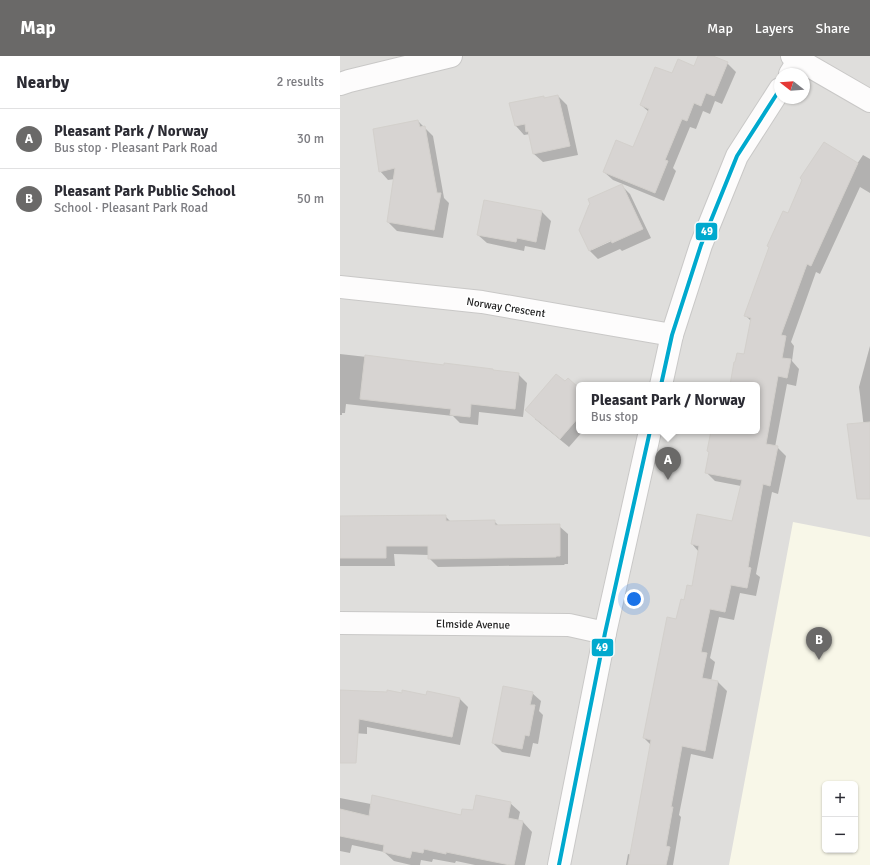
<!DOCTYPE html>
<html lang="en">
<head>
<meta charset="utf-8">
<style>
  body { margin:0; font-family:Signika,sans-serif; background:#f2f2f3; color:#2b2b33 }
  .controls { position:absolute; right:12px; bottom:12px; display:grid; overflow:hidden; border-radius:6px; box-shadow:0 1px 3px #0004 }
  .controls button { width:36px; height:36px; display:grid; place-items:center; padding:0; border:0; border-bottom:1px solid #e1e1e2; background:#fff; color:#2b2b33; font:20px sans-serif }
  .compass { position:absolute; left:434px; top:12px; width:36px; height:36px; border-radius:50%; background:#fff; box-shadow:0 1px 3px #0004; rotate:287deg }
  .you { position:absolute; left:294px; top:543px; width:14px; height:14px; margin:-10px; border:3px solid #fff; border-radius:50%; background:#1a73e8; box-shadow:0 0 0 6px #1a73e833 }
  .badge { display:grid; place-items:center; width:26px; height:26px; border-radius:50%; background:#6a6968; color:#fff; font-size:13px; font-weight:700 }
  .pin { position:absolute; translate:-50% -33px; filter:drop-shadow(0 1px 2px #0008) }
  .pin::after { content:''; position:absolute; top:21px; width:14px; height:12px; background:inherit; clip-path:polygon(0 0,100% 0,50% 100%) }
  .popup { position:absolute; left:236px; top:326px; width:184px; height:52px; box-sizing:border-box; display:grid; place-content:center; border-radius:6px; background:#fff; filter:drop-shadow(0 1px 3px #0005); font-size:13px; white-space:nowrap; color:#7c7c81 }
  .popup b { font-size:15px; color:#2b2b33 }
  .popup::after { content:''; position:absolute; left:50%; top:100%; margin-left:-8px; border:8px solid transparent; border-top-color:#fff }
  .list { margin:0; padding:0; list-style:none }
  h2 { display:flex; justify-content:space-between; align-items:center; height:52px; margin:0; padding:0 16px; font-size:17px }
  h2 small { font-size:13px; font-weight:400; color:#7c7c81 }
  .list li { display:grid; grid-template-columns:26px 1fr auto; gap:12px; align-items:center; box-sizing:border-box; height:60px; padding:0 16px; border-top:1px solid #e1e1e2 }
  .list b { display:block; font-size:15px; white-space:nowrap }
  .list p { margin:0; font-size:13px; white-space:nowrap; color:#7c7c81 }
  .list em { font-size:13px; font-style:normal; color:#7c7c81 }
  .map { position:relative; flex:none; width:530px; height:809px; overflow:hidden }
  header { display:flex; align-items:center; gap:24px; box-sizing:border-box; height:56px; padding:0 20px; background:#6a6968; color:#fff }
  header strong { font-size:19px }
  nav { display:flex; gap:22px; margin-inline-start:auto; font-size:14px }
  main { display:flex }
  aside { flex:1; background:#fff }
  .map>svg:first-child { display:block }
  .residential { fill:#dfdedc; fill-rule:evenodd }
  .education { fill:#f8f7e8; fill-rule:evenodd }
  .shadow { fill:#0003; fill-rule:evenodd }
  .building { fill:#d7d4d2; stroke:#d3d0cc }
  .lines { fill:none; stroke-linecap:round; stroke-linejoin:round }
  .minor-casing { stroke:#c9c8c7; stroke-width:24 }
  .tertiary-casing { stroke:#c9c8c7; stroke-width:24 }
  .minor { stroke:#fdfcfc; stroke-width:22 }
  .tertiary { stroke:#fdfcfc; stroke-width:22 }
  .bus-1-casing { stroke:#fff; stroke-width:7 }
  .bus-1 { stroke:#00a9ce; stroke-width:4 }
  .labels { text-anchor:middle; stroke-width:3.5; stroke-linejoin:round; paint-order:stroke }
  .street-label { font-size:11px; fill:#222; stroke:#fff }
  .line-badge { stroke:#fff; stroke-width:1.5 }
  .badge-label { font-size:11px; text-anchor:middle; font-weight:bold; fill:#fff }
</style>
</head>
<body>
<header>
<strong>Map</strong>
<nav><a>Map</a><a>Layers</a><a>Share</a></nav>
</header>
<main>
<aside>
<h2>Nearby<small>2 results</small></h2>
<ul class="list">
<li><span class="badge">A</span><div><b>Pleasant Park / Norway</b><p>Bus stop · Pleasant Park Road</p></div><em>30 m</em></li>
<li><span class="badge">B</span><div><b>Pleasant Park Public School</b><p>School · Pleasant Park Road</p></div><em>50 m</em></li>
</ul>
</aside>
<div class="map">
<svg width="530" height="809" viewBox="0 0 530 809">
  <rect width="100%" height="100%" fill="#f0eeeb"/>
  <path class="residential" d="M0 0H530V809H0ZM440 18H464V42H440ZM239 329H417V375H239ZM485 728H515V794H485Z"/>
  <path class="education" d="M453 466 530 481V809H389ZM485 728H515V794H485Z"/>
  <g class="shadow">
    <polygon points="359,0 370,0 387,7 396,16 382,48 375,45 370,58 363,55 356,73 350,71 333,112 336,115 324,145 273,124 264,116 294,93 309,56 301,49 332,19 355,11"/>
    <polygon points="218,40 227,49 238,99 203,106 194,98 190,78 184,79 176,70 171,48 203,41 205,43"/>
    <polygon points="78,65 93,80 104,142 109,147 103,182 57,175 48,166 55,123 48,124 40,115"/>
    <polygon points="523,99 530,103 530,137 520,131 480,218 476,216 451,286 454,290 452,305 459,313 456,330 447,328 435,391 437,391 446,400 438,438 432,436 416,518 420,521 416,540 400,537 394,564 379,561 370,602 375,606 371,625 378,626 387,635 373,703 351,698 339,759 341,761 333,809 286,809 288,798 291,799 311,689 304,682 337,565 345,545 353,531 359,496 352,488 393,466 401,430 375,425 366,416 380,375 417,375 417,329 390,329 404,300 411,265 405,259 448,159 517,108"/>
    <path d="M281 129 290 138 311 182 282 195 280 193 258 203 249 194ZM275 181 276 183 252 194V192Z"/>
    <polygon points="202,156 211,165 205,194 185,190 184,195 147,187 138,179"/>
    <polygon points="530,290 530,378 524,372 519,331"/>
    <polygon points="0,298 178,318 187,327 183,361 139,356 138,369 120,367 113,360 6,348 5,357 2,357 2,359 0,359"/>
    <polygon points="225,327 239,333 239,375 243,375 229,391 195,363"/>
    <polygon points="105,460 111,466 154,465 159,470 219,470 228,478 228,508 225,508 224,509 98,511 89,502 89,499 54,498 55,510 0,510 0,461"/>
    <polygon points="0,635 119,642 128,651 120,689 27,671 27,678 0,676"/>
    <polygon points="192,637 201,645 199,655 203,659 198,688 193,687 190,701 162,696 153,687"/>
    <polygon points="0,742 31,748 122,761 134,756 170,747 180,756 178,765 183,766 192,776 185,809 135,809 116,805 115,807 93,803 92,806 81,804 80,809 71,809 54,805 44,796 12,789 10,797 0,795"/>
  </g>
  <g class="building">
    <polygon points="358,0 373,0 388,6 374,40 366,37 361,50 354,47 347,65 342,63 325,104 328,105 315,137 263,116 276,84 293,91 309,53 300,49 315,11 332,17 338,3 354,10"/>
    <polygon points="218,39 230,90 193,98 188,75 186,76 185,68 175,70 169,47 204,40 204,42"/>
    <polygon points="78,64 80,71 85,70 97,137 101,137 94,174 47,166 55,112 39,116 33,73"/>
    <polygon points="484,86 518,107 471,210 467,208 441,279 446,280 442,302 451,303 447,322 438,320 426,388 438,390 430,430 423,428 408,511 411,512 407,532 391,529 385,556 370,553 361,596 367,597 362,622 378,625 365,695 342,690 331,751 333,751 326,790 330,791 326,809 288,809 311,684 303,682 327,561 336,563 341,543 344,544 347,529 352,530 359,490 351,488 357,458 392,465 402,424 365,417 369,396 367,395 371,375 417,375 417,329 390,329 394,306 395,306 397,297 404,298 411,262 404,260 429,191 427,190 443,155 448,157 462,124 460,122"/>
    <polygon points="282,128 303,173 272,187 271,184 249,195 239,174 249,149 250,148 248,143"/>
    <polygon points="144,144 202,155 196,186 177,182 176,186 137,179"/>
    <polygon points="25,299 104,309 104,307 153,313 153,314 179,317 175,353 131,348 130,361 110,359 111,353 20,343"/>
    <polygon points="216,318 225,325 228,322 239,332 239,361 220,383 185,354"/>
    <polygon points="530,366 530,443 517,443 507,368"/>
    <polygon points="106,459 106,465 155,464 155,469 220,468 220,500 216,500 216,501 155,502 88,503 88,490 46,490 46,502 0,502 0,460"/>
    <polygon points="163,630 193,636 190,649 195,649 189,680 185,679 182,693 152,687"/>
    <polygon points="0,634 47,636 47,634 62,637 62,634 86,639 87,635 120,642 112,681 19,663 16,707 0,707"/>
    <polygon points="32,739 121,759 122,753 133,754 136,739 171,746 168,762 183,765 174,809 170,809 106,796 106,798 84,793 83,797 72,795 70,802 43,796 44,789 0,780 0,753 29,760"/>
  </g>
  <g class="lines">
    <defs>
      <g id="minor">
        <polyline points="452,0 530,45"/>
        <polyline points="0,28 9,25 111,0"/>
        <polyline points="0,231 142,246 332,279"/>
        <polyline points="0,567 229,569 265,577"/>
      </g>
      <g id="tertiary">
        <polyline points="450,18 461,0"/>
        <polyline points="321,329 332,279 361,189 397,100 440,33"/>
        <polyline points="219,809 265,577 310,375"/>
      </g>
    </defs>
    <use href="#minor" class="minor-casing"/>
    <use href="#tertiary" class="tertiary-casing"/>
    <use href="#minor" class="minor"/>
    <use href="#tertiary" class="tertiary"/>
    <defs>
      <g id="bus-1">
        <polyline points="321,329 332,279 361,189 397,100 440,33"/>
        <polyline points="219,809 265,577 310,375"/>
      </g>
    </defs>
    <use href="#bus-1" class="bus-1-casing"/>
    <use href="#bus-1" class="bus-1"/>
  </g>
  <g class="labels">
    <g class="street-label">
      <text transform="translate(166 251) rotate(9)" y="4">Norway Crescent</text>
      <text transform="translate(133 568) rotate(1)" y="4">Elmside Avenue</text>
    </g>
  </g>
  <g class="line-badge">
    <rect x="355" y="166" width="23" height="19" rx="4" fill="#00a9ce"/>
    <rect x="251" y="582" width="23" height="19" rx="4" fill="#00a9ce"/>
  </g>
  <g class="badge-label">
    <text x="367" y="179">49</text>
    <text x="262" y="595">49</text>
  </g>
</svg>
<div class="controls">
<button>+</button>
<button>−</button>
</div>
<svg class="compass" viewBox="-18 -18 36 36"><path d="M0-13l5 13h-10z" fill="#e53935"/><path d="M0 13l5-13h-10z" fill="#7c7c81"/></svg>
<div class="you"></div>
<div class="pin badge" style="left:328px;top:424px">A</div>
<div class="popup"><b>Pleasant Park / Norway</b>Bus stop</div>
<div class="pin badge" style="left:479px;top:604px">B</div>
</div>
</main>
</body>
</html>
